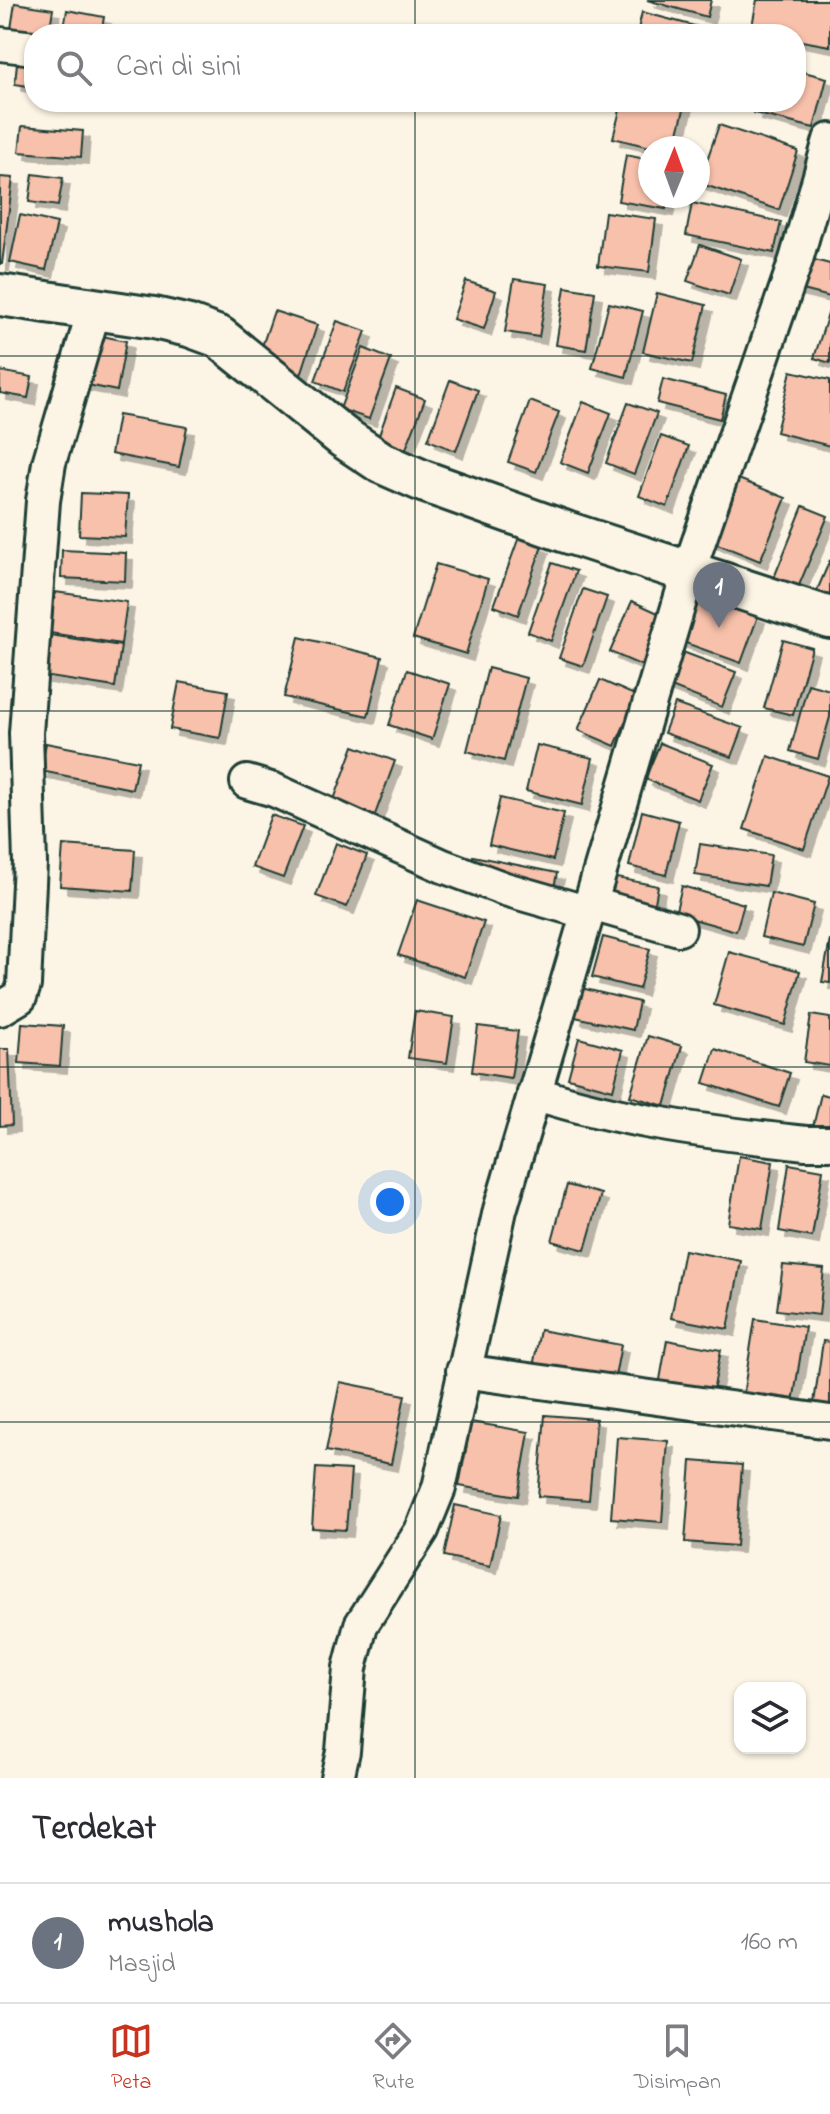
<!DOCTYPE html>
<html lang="id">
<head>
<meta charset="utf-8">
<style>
  body { margin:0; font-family:"Indie Flower",sans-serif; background:#f2f2f3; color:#2b2b33 }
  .controls { position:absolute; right:24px; bottom:24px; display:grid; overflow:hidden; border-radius:16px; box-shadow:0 2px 6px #0004 }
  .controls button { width:72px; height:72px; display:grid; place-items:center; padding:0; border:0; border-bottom:2px solid #e1e1e2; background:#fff; color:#2b2b33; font:40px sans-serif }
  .compass { position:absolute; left:638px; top:136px; width:72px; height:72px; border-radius:50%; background:#fff; box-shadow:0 2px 6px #0004; rotate:1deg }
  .you { position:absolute; left:390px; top:1202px; width:28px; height:28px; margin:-20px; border:6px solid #fff; border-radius:50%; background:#1a73e8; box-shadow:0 0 0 12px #1a73e833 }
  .badge { display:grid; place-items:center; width:52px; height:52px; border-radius:50%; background:#c8321e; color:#fff; font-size:26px; font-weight:700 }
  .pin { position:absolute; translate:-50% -66px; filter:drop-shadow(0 2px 4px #0008) }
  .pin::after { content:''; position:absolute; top:42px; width:28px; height:24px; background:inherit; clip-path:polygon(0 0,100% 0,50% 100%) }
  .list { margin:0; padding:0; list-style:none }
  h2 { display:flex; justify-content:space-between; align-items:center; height:104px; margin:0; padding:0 32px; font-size:34px }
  h2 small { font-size:26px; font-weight:400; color:#7c7c81 }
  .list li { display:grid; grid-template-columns:52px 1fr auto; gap:24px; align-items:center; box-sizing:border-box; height:120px; padding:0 32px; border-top:2px solid #e1e1e2 }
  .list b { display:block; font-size:30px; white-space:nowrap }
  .list p { margin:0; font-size:26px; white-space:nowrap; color:#7c7c81 }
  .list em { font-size:26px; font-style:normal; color:#7c7c81 }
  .icon { flex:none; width:44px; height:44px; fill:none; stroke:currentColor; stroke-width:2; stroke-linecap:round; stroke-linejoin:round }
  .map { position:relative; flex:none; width:830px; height:1778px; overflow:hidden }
  .search { position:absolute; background:#fff; box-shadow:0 2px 6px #0004; left:24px; right:24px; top:24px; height:88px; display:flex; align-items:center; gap:20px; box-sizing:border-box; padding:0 28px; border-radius:32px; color:#7c7c81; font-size:30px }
  .sheet { height:224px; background:#fff }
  nav { display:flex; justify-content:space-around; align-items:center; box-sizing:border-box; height:112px; border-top:2px solid #e1e1e2; background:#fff; font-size:22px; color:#7c7c81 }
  nav a { display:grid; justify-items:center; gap:4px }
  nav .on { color:#c8321e }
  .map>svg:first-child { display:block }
  .building { fill:#f8c1ab; stroke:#1f3d34; stroke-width:2; filter:url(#shadow) }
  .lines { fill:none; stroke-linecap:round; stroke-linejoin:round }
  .minor-casing { stroke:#1f3d34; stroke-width:38 }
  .tertiary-casing { stroke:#1f3d34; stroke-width:46 }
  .minor { stroke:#fcf5e5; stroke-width:32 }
  .tertiary { stroke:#fcf5e5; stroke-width:40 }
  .grid { fill:none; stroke:#1f3d34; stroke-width:2; stroke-opacity:0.55 }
</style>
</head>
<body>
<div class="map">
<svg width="830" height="1778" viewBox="0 0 830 1778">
  <defs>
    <filter id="shadow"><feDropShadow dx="7" dy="7" stdDeviation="0" flood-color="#0004"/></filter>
  </defs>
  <rect width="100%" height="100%" fill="#fcf5e5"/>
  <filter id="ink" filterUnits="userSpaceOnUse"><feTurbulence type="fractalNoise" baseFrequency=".0125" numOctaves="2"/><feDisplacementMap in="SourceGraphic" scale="16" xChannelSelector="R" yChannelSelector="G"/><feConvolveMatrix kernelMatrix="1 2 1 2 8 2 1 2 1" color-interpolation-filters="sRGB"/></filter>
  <g filter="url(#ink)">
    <g class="building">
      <polygon points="647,0 711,0 707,17"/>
      <polygon points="757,0 830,0 830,46 796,40 796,34 751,31"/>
      <polygon points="15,3 53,9 49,34 10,35"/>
      <polygon points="67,10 104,17 101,34 63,34"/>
      <polygon points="642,12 702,28 700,34 637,34"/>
      <polygon points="18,52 34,54 34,87 15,84"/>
      <polygon points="796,70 827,78 814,128 754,113 757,102 796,102"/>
      <polygon points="622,102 686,102 674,148 654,148 613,138"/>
      <polygon points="719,125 798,151 779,210 699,183"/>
      <polygon points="22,126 83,131 81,157 19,152"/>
      <polygon points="626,155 650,160 650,196 669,196 666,209 618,201"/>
      <polygon points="33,174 63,178 58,206 29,202"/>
      <polygon points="0,177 13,178 2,264 0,264"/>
      <polygon points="692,203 781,222 774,253 686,235"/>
      <polygon points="605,212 656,219 649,272 598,266"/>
      <polygon points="20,215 57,223 46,270 10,262"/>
      <polygon points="700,245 741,259 729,295 687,281"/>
      <polygon points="803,257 830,264 830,297 795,288"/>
      <polygon points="514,279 548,284 539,337 505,332"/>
      <polygon points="466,281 496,291 484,329 453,319"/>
      <polygon points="565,287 595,292 586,350 556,345"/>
      <polygon points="657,293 706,305 692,363 643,352"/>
      <polygon points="609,303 643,311 626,377 592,368"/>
      <polygon points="274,311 317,325 301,375 257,361"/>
      <polygon points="829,311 830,311 830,363 814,358"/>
      <polygon points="337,321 366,331 343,392 315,381"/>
      <polygon points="88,333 126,341 117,391 78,383"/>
      <polygon points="363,348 391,359 369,419 340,409"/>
      <polygon points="0,371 32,377 28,398 0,393"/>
      <polygon points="791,371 830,380 830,446 776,432"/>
      <polygon points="663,379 726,395 720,419 657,403"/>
      <polygon points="450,380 478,390 456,451 428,440"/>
      <polygon points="396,388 425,399 402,459 374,449"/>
      <polygon points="530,401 559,412 536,472 508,462"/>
      <polygon points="583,402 611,413 588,473 560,462"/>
      <polygon points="628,403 657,413 634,474 606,463"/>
      <polygon points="118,415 187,427 179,467 111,454"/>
      <polygon points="661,436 689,446 667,507 639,496"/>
      <polygon points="736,478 786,498 760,561 710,541"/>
      <polygon points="81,493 128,495 125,537 79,535"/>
      <polygon points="803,506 828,516 795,595 771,585"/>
      <polygon points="519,537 542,546 518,615 494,606"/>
      <polygon points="62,550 126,553 125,581 61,578"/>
      <polygon points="830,560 830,615 810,607"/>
      <polygon points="552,563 576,571 551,641 528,632"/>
      <polygon points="436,564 488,579 466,654 413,638"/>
      <polygon points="583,589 607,597 583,666 559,658"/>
      <polygon points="55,592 127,602 121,644 50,633"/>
      <polygon points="697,594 758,616 741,663 680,641"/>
      <polygon points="632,601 669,618 647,668 610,652"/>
      <polygon points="50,635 121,646 115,687 43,676"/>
      <polygon points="299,637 382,657 368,716 284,697"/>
      <polygon points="783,640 812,648 793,715 764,708"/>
      <polygon points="680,651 736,672 722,707 666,685"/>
      <polygon points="488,668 526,678 504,761 467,751"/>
      <polygon points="407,670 450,684 432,739 389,725"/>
      <polygon points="600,680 637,696 615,746 578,730"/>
      <polygon points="179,682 228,691 220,738 170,729"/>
      <polygon points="808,684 830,690 830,717 818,759 790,751"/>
      <polygon points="675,704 743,728 732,757 664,733"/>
      <polygon points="46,743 138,761 132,789 41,771"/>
      <polygon points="660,743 713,764 698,800 645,779"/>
      <polygon points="537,745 593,758 582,805 526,791"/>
      <polygon points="354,746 395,761 373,820 332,805"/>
      <polygon points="768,756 828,776 804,849 744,829"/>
      <polygon points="500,798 564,813 553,860 489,845"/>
      <polygon points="642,811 679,821 666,875 629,866"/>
      <polygon points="271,815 303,826 283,878 252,867"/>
      <polygon points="336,843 367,855 347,907 316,896"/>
      <polygon points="700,844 771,855 766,886 695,875"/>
      <polygon points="63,845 135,850 132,891 60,886"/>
      <polygon points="473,856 557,873 551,903 467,887"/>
      <polygon points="607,876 658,886 653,914 602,904"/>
      <polygon points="682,886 744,904 736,931 675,914"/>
      <polygon points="771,893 814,904 803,947 761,937"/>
      <polygon points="417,900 484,922 465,977 398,955"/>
      <polygon points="603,937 650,949 639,989 592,977"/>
      <polygon points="830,940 830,983 822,982"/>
      <polygon points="729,952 800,971 785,1025 714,1005"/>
      <polygon points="581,988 639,1002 633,1030 575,1017"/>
      <polygon points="415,1011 454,1017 447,1063 408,1058"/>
      <polygon points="811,1015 830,1018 830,1066 804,1062"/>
      <polygon points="22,1023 63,1026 60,1066 19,1063"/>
      <polygon points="478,1026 518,1031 511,1078 472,1072"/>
      <polygon points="648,1036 682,1046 665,1106 630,1096"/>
      <polygon points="579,1038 623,1050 613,1090 568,1078"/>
      <polygon points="0,1049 9,1049 12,1125 0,1126"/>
      <polygon points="715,1049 790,1073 779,1107 704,1083"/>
      <polygon points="821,1094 830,1096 830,1144 810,1139"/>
      <polygon points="739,1156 773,1162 762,1229 728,1224"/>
      <polygon points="789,1164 823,1170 812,1237 779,1231"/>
      <polygon points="567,1185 601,1194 585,1250 552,1241"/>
      <polygon points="684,1250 741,1261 728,1329 671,1318"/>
      <polygon points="783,1265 824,1269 819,1315 777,1310"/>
      <polygon points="755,1319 805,1327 792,1409 742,1402"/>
      <polygon points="540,1330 621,1345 614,1382 533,1367"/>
      <polygon points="667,1340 721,1350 710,1407 657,1397"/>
      <polygon points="823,1341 830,1342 830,1405 814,1403"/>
      <polygon points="340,1382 405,1395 391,1464 326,1451"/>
      <polygon points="545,1415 596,1419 589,1500 538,1496"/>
      <polygon points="471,1422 529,1432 518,1496 459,1486"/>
      <polygon points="617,1437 668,1441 662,1522 611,1518"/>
      <polygon points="691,1461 742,1465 736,1546 685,1542"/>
      <polygon points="316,1468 351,1470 346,1530 312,1528"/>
      <polygon points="455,1505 501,1515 490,1566 444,1556"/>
    </g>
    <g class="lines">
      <defs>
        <g id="minor">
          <polyline points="0,44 34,48"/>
          <polyline points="247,782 274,790 443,866 505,889 589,913"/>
          <polyline points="592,904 679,929"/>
          <polyline points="0,1009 20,997 24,985 30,863 26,733 43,501 49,463 94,310"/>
          <path d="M534 1093C623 1122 714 1133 806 1143H830"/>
          <polyline points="463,1371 830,1422"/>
          <polyline points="337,1778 343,1751 350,1668 361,1625 422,1530 439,1488 500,1210 689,570 796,260 830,140"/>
        </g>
        <polyline id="tertiary" points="0,295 154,318 189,326 219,337 343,437 382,463 423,481 566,532 830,618"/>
      </defs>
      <use href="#minor" class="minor-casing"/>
      <use href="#tertiary" class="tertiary-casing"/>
      <use href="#minor" class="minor"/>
      <use href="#tertiary" class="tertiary"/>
    </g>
  </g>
  <path class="grid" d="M415 0V34M415 102V1778M0 356H830M0 711H830M0 1067H830M0 1422H830"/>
</svg>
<div class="controls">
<button><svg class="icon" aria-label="layers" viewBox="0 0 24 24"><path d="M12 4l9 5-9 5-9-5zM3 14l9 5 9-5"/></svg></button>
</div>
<svg class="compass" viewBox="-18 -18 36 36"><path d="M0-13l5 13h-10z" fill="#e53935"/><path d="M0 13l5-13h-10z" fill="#7c7c81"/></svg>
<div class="you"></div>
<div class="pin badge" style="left:719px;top:628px;background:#6b7280">1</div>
<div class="search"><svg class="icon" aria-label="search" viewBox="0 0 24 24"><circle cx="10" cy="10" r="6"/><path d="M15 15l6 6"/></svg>Cari di sini</div>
</div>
<section class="sheet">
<h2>Terdekat<small></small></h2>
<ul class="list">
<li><span class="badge" style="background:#6b7280">1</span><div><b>mushola</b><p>Masjid</p></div><em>160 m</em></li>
</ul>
</section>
<nav>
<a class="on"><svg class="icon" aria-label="map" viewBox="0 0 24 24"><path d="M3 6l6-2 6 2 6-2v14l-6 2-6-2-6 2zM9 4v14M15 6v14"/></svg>Peta</a>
<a><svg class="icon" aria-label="directions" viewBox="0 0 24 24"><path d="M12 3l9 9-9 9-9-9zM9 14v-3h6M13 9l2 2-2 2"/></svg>Rute</a>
<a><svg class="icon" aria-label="saved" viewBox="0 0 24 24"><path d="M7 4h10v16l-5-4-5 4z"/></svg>Disimpan</a>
</nav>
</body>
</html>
